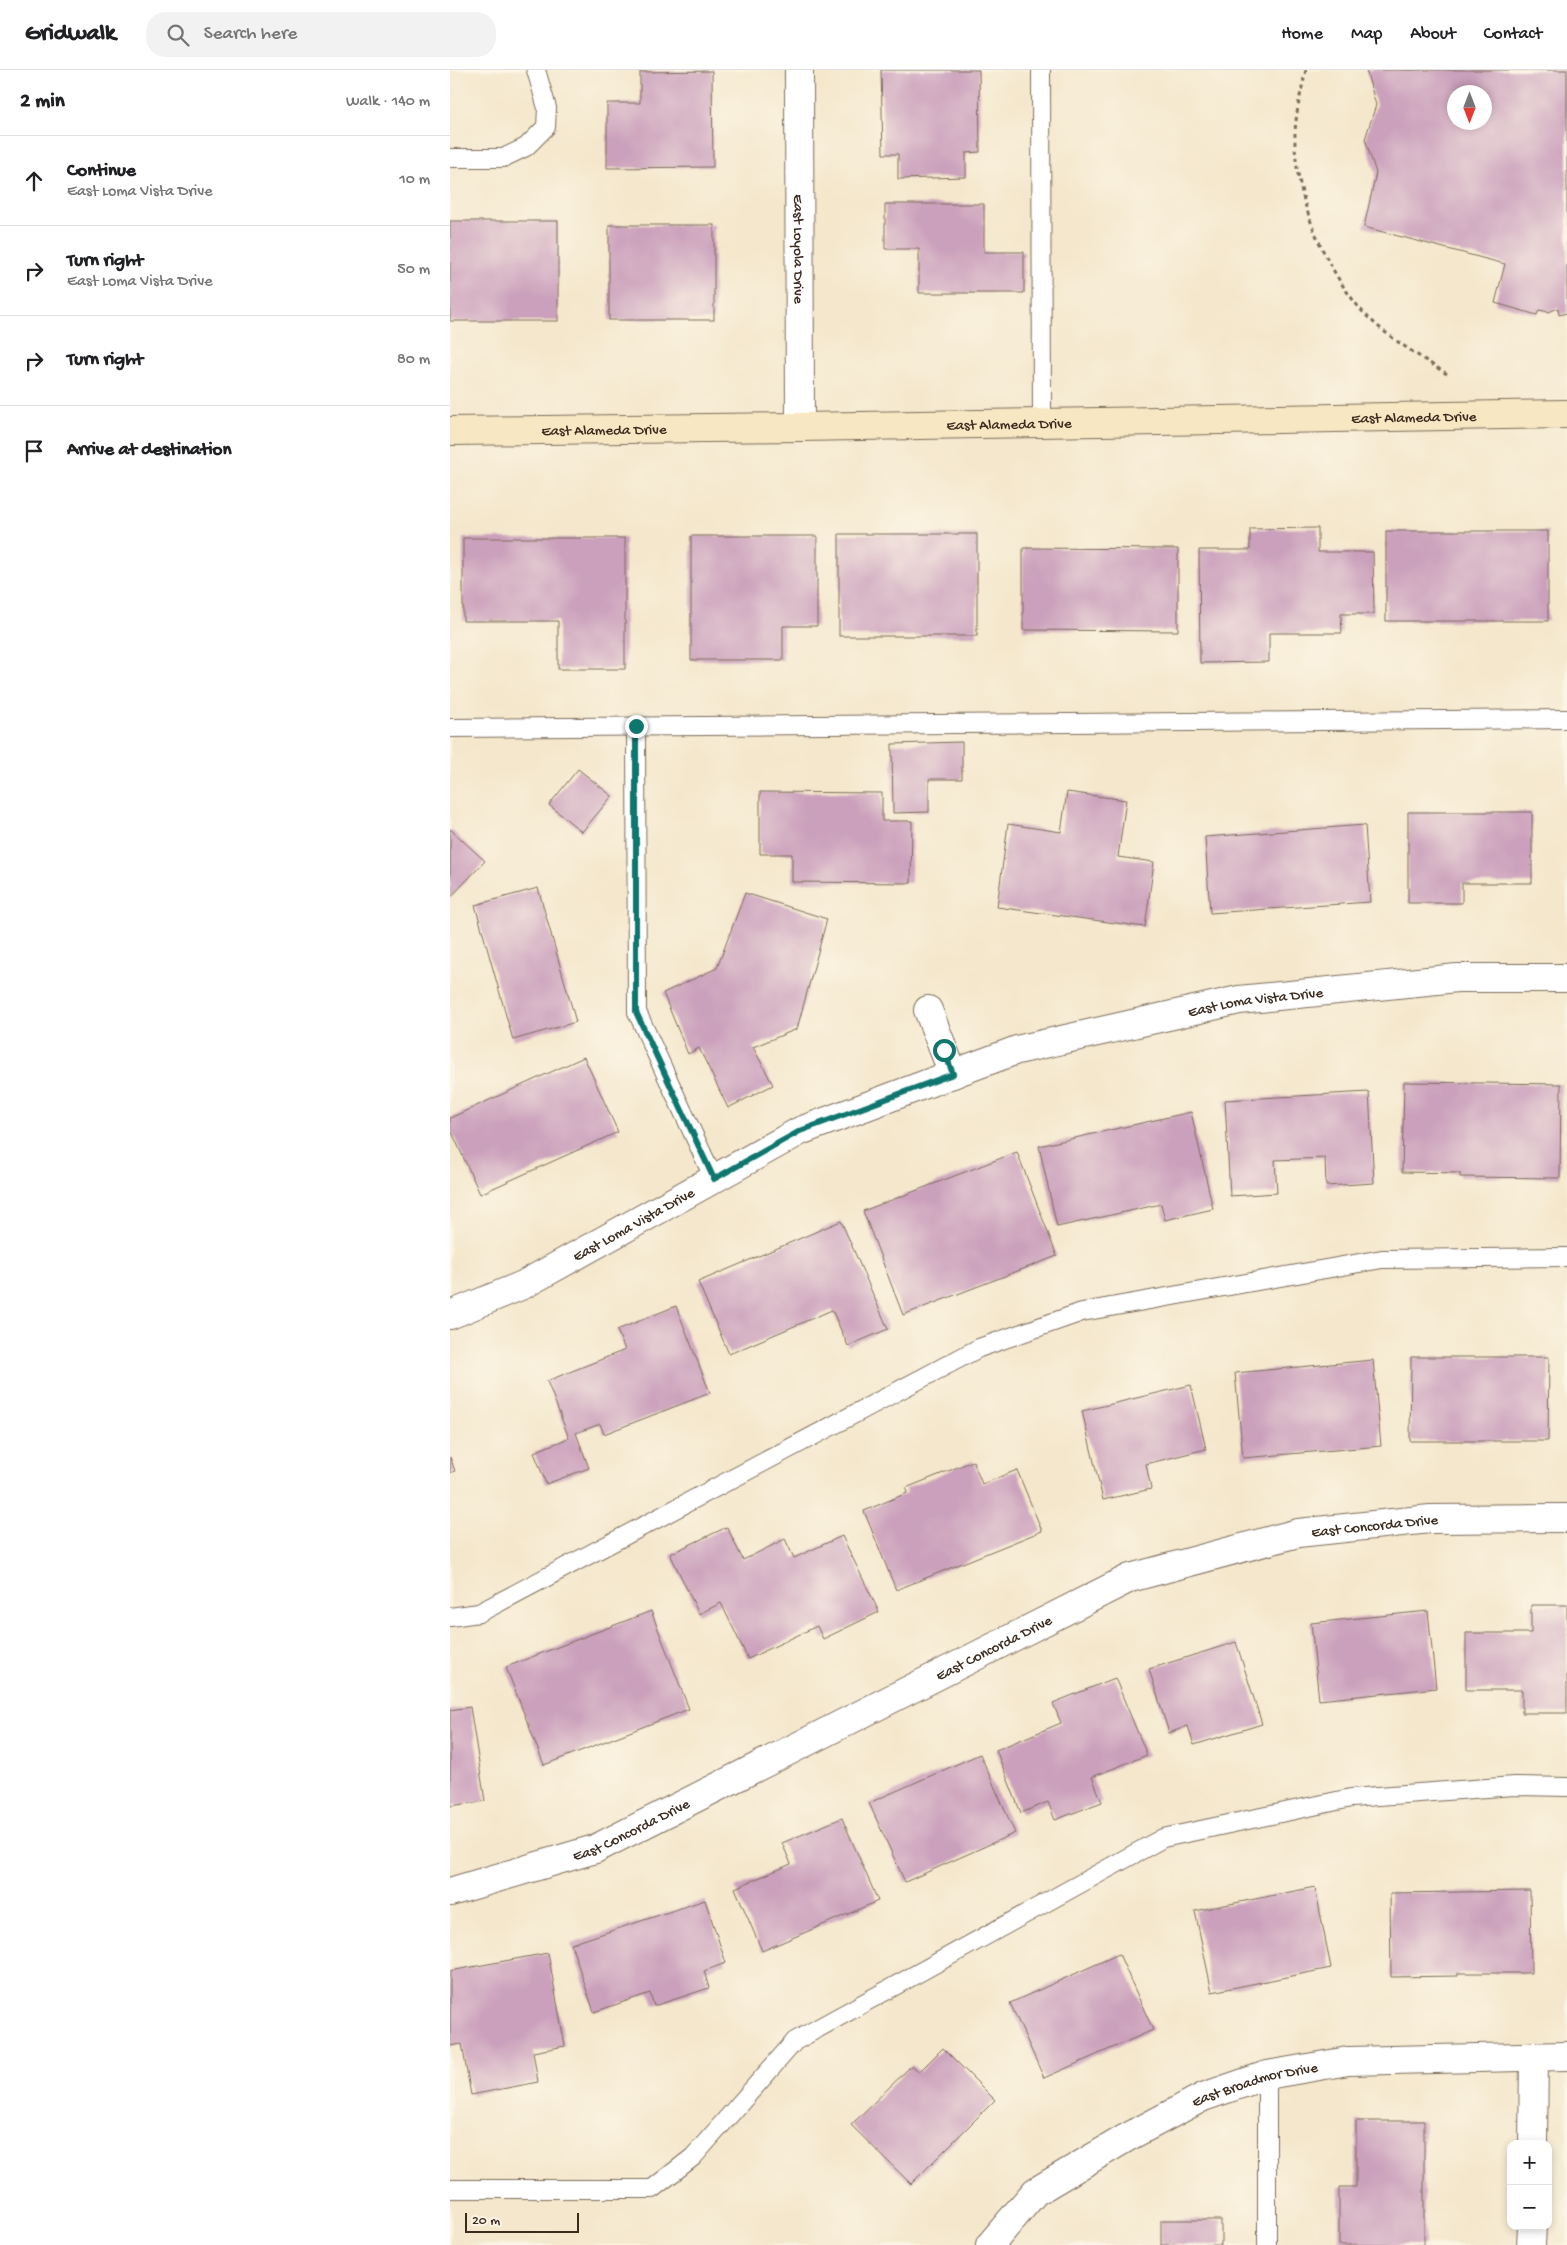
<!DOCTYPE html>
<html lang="en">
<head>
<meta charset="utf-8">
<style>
  body { margin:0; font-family:"Gochi Hand",sans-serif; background:#f2f2f2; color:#202124 }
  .controls { position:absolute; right:15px; bottom:15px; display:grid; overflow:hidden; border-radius:10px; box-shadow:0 2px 8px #0003 }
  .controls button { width:45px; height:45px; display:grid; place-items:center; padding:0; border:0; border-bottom:1px solid #e0e0e0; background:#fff; color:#202124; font:25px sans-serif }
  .compass { position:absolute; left:997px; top:15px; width:45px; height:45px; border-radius:50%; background:#fff; box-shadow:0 2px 8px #0003; rotate:180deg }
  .scale { position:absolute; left:15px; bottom:12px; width:114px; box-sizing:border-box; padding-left:5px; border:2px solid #3b2a1e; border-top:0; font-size:14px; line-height:18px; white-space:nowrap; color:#3b2a1e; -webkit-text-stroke:4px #fcf5e5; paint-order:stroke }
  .stop { position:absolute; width:15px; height:15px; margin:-11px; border:4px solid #0f766e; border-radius:50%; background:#fff }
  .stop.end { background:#0f766e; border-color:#fff; box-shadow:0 1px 5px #0008 }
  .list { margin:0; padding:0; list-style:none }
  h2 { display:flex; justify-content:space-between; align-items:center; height:65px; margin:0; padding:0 20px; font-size:21px }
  h2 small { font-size:16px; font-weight:400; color:#757577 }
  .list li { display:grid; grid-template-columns:32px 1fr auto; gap:15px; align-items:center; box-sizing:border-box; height:90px; padding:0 20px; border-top:1px solid #e0e0e0 }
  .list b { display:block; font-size:19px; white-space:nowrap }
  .list p { margin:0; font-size:16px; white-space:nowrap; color:#757577 }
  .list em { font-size:16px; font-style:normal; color:#757577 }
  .icon { flex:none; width:28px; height:28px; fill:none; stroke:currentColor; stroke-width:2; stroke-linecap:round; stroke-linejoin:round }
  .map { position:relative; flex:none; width:1117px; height:2175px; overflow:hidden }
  header { display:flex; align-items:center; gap:30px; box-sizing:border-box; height:70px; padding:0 25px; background:#fff; border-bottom:1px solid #e0e0e0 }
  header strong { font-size:24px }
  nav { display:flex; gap:28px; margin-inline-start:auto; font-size:18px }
  .search { width:350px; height:45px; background:#f2f2f2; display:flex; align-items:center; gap:12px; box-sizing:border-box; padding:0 18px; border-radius:20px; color:#757577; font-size:19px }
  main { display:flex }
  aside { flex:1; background:#fff }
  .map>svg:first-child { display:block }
  .building { fill:#cba0bc; fill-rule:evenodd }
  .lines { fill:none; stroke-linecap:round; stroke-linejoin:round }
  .lane-casing { stroke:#7c6c5b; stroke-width:20 }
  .street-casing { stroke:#7c6c5b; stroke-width:30 }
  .secondary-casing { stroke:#7c6c5b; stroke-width:30 }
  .path { stroke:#7c6c5b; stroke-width:3; stroke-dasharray:4 4; stroke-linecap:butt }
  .lane { stroke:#fff; stroke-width:18 }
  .street { stroke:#fff; stroke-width:28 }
  .secondary { stroke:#f7e8c3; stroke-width:28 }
  .route { stroke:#0f766e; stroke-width:6 }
  .labels { text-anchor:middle; stroke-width:4; stroke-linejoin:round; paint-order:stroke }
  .street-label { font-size:15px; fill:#3b2a1e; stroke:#fcf5e5 }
</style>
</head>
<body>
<header>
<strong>Gridwalk</strong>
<div class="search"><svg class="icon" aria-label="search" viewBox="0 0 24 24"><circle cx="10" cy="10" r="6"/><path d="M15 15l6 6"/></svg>Search here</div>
<nav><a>Home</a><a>Map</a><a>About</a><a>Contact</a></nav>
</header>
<main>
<aside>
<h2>2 min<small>Walk · 140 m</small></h2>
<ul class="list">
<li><svg class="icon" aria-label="ahead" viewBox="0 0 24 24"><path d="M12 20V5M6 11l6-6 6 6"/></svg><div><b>Continue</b><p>East Loma Vista Drive</p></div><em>10 m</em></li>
<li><svg class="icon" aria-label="right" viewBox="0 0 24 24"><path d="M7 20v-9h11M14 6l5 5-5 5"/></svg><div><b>Turn right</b><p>East Loma Vista Drive</p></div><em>50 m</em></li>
<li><svg class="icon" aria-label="right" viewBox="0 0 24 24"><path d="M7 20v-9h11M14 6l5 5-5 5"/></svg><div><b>Turn right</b></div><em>80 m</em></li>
<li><svg class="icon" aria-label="arrive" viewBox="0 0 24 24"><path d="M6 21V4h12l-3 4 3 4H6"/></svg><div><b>Arrive at destination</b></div></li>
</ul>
</aside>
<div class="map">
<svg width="1117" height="2175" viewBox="0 0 1117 2175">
  <rect width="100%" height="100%" fill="#fcf5e5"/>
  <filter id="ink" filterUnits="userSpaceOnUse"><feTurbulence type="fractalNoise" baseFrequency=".02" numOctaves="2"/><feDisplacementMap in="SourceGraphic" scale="10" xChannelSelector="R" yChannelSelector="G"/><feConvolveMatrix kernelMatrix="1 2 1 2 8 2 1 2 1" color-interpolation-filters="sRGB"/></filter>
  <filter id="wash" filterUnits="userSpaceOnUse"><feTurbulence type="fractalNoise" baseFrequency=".0096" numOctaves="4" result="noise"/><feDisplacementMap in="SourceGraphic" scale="20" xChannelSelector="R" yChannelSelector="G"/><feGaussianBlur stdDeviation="1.12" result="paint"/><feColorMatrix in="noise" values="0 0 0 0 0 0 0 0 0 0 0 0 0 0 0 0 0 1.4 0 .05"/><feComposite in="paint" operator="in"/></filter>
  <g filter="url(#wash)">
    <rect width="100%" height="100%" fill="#f4e7cc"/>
    <g id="blocks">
      <g class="building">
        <polygon points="431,0 529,0 530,82 516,83 516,107 448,109 448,84 433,84"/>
        <path d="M916 0H1117V243L1109 245 1108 238 1099 242 1089 240 1087 245 1045 233 1055 194 914 157 926 103 915 69 926 35ZM1004 22H1034V52H1004Z"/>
        <polygon points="262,1 263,97 157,98 157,33 190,33 190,2"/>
        <polygon points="435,134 534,134 534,182 574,182 574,223 469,223 469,179 435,179"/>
        <rect x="0" y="151" width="108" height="100"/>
        <rect x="159" y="155" width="105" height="95"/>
        <polygon points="868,458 868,482 923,482 924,544 891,544 892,563 819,563 819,592 750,593 749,480 800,480 800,459"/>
        <rect x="936" y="461" width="162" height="90"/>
        <rect x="389" y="464" width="138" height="102"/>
        <polygon points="241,466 367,466 367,556 333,556 333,590 241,590"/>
        <polygon points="13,468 175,468 175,599 108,599 108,551 13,551"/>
        <polygon points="573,478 728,479 728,561 573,560"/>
        <polygon points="512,672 512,709 479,709 479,742 443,743 442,674"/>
        <polygon points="128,699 162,726 132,762 99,735"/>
        <polygon points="310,722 432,723 432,751 462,751 461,813 342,812 342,784 310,784"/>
        <polygon points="617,722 676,730 668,787 704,792 695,857 547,837 558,754 611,762"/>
        <polygon points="958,742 1082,742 1082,813 1012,813 1012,833 958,833"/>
        <polygon points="915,755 920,832 760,843 755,767"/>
        <polygon points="0,759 35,791 0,828"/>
        <polygon points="88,818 126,952 63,970 25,835"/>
        <polygon points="295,823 377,849 347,959 303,977 323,1015 278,1038 249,978 238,984 213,923 267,898"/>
        <polygon points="134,987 168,1062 30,1124 0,1058 0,1048"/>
        <polygon points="954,1012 1111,1014 1110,1108 1010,1107 1010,1103 952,1102"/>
        <polygon points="919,1022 924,1113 876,1116 875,1088 825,1090 827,1123 780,1126 775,1030"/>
        <polygon points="741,1042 763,1139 715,1150 711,1134 607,1157 589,1076"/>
        <polygon points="567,1082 607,1186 453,1245 413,1141"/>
        <polygon points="391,1151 438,1259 398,1276 382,1240 279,1284 248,1212"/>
        <polygon points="226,1236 260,1323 154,1364 150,1354 126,1363 139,1398 96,1414 84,1382 119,1368 97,1311 175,1280 167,1260"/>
        <polygon points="961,1287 1099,1287 1098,1371 960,1371"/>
        <polygon points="923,1290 931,1376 793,1388 785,1303"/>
        <polygon points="741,1315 756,1379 696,1394 701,1419 653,1430 632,1341"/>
        <polygon points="0,1387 5,1401 0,1403"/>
        <polygon points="523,1391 532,1414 567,1400 592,1461 446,1520 414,1441 457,1423 456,1418"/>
        <polygon points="277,1457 293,1490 335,1469 344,1488 392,1466 429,1542 373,1569 367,1556 298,1589 271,1533 249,1544 220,1484"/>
        <polygon points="1081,1535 1117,1535 1117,1643 1072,1643 1072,1620 1016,1620 1016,1563 1081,1563"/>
        <polygon points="201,1541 239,1639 94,1695 56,1597"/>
        <polygon points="978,1541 986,1618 869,1630 861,1553"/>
        <polygon points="786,1572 812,1654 744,1675 738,1656 719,1663 699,1599"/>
        <polygon points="665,1608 697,1685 642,1707 652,1732 605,1750 598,1732 571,1743 546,1680 611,1653 603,1633"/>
        <polygon points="20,1637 35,1731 0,1736 0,1640"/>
        <polygon points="530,1684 565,1763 455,1812 419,1733"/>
        <polygon points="392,1748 428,1831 312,1881 285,1818 341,1794 332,1773"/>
        <polygon points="865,1817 881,1898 762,1922 745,1841"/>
        <polygon points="1080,1821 1081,1903 1008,1903 1008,1906 941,1907 940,1823"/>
        <polygon points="255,1830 276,1893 254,1901 259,1918 204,1936 200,1923 144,1942 121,1874"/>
        <polygon points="98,1883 115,1976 83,1982 88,2012 21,2025 12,1974 0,1976 0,1901"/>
        <polygon points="669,1884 703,1960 594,2008 560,1933"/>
        <polygon points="493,1978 545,2030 461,2114 401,2055 462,1995 469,2002"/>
        <polygon points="906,2051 974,2051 974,2175 889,2175 889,2117 906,2117"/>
        <rect x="711" y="2150" width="60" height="25"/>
      </g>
    </g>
  </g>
  <g filter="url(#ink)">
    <use href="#blocks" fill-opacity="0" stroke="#7c6c5b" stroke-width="1"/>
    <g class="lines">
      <defs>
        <g id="lane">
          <polyline points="591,0 592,354"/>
          <polyline points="0,88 53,88 76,77 96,57 97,38 86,0"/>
          <polyline points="186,657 187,942 264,1109"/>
          <polyline points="0,658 1117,649"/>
          <polyline points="0,1547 29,1543 529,1278 632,1242 932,1189 1117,1187"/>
          <polyline points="817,2005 817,2175"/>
          <polyline points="0,2119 202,2119 243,2087 345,1971 713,1768 901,1728 1064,1716 1117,1717"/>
        </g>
        <g id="street">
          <path id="s1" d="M349 0 350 357"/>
          <polyline points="478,940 503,1004"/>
          <path id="s2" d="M0 1245 73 1215 350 1061 567 980 789 930 1007 908H1117"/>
          <path id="s3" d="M0 1822 145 1779 680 1508 848 1463 980 1449 1117 1448"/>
          <polyline points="1083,2074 1084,1986"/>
          <path id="s4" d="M540 2175 585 2122 676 2068 753 2027 817 2005 898 1991 1117 1986"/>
          <polyline points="1081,2175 1082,2156"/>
        </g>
        <g id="secondary">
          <path id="s5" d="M0 361 350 357 1117 344"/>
        </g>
      </defs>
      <use href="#lane" class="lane-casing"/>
      <use href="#street" class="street-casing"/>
      <use href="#secondary" class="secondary-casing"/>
      <path class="path" d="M856 0C851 21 846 42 845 63 843 123 873 196 912 241 936 267 971 287 1000 306"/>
      <use href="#lane" class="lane"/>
      <use href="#street" class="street"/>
      <use href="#secondary" class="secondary"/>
    </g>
  </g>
  <g class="lines" filter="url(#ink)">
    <polyline class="route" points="186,656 186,942 264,1109 350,1061 503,1004 494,980"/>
  </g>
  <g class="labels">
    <g class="street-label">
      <text dy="5" stroke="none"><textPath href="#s1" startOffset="179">East Loyola Drive</textPath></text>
      <text dy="5" stroke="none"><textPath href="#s5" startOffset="964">East Alameda Drive</textPath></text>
      <text dy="5" stroke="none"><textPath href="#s5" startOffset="559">East Alameda Drive</textPath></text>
      <text dy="5" stroke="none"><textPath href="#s5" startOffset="154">East Alameda Drive</textPath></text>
      <text dy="5" stroke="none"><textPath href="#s2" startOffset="871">East Loma Vista Drive</textPath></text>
      <text dy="5" stroke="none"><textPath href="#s2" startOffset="205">East Loma Vista Drive</textPath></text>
      <text dy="5" stroke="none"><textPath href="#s3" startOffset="1002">East Concorda Drive</textPath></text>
      <text dy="5" stroke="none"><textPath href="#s3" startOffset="598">East Concorda Drive</textPath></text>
      <text dy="5" stroke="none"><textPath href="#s3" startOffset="192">East Concorda Drive</textPath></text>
      <text dy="5" stroke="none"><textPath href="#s4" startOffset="316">East Broadmor Drive</textPath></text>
    </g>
  </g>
</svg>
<div class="controls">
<button>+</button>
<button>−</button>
</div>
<svg class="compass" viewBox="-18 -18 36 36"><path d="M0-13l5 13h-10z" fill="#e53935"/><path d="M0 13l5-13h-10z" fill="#757577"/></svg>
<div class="scale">20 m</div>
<div class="stop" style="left:494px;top:980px"></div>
<div class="stop end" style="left:186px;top:656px"></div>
</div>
</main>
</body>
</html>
